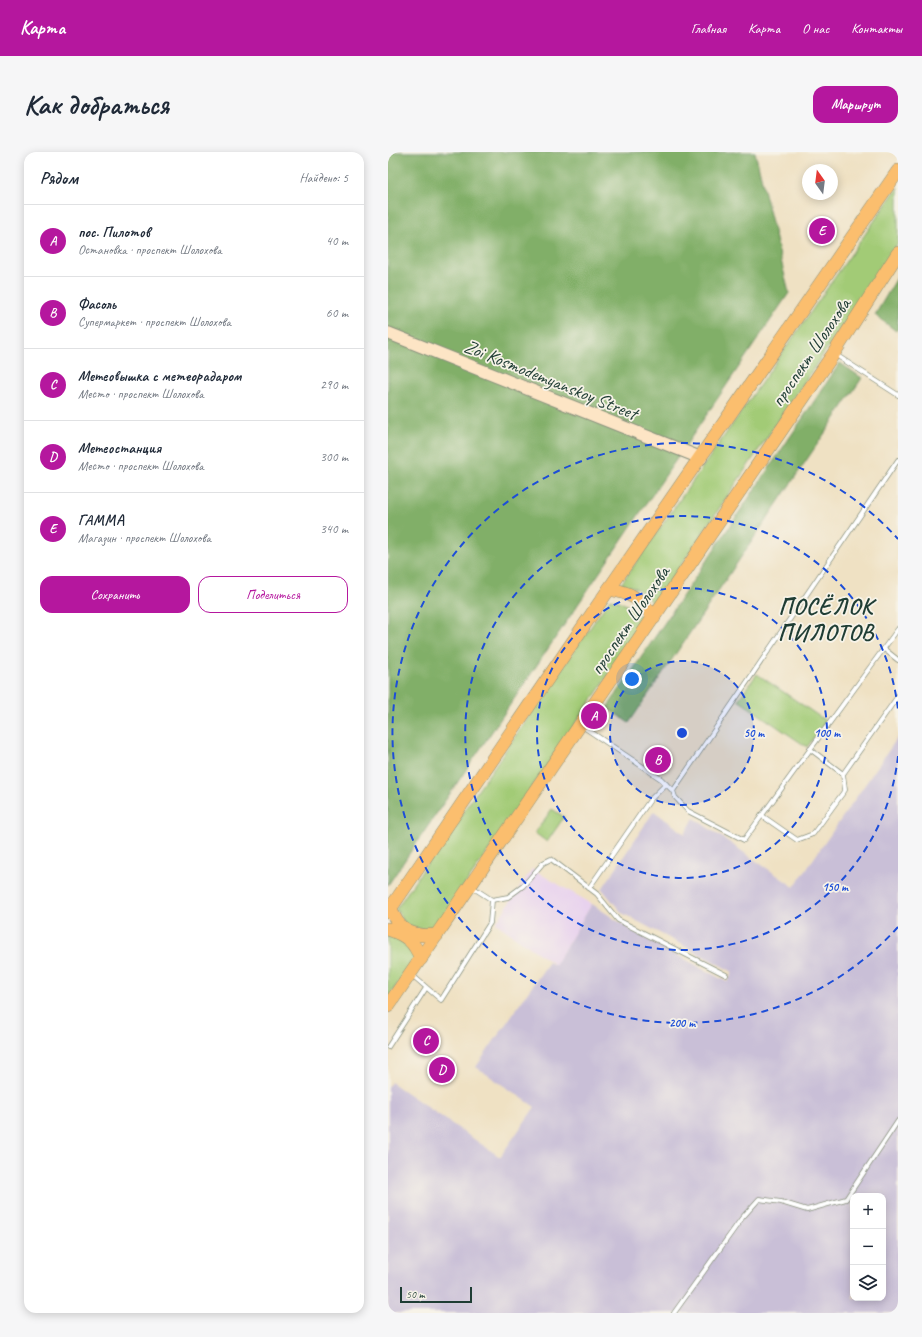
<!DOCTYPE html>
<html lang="ru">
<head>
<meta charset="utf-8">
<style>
  body { margin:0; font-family:Caveat,sans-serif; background:#f6f6f7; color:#1f2937 }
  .controls { position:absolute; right:12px; bottom:12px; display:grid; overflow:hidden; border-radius:8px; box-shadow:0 2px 10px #0003 }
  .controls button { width:36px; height:36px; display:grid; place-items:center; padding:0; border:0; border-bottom:1px solid #e0e1e3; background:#fff; color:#1f2937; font:20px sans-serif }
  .compass { position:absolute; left:414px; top:12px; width:36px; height:36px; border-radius:50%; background:#fff; box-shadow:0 2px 10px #0003; rotate:346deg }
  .scale { position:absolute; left:12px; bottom:10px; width:72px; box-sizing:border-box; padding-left:4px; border:2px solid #1f3d34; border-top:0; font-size:11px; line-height:14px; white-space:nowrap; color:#1f3d34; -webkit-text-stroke:3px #f7f3e8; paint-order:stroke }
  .you { position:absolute; left:244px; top:527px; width:14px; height:14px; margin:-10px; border:3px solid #fff; border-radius:50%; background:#1a73e8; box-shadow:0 0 0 6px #1a73e833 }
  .badge { display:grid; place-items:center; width:26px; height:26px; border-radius:50%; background:#b5179e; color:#fff; font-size:13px; font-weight:700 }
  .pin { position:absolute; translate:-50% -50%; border:2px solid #fff; box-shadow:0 1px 4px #0006 }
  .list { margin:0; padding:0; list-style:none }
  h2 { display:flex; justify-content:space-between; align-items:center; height:52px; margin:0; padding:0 16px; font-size:17px }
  h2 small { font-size:13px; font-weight:400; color:#747a83 }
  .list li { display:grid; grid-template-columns:26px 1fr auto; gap:12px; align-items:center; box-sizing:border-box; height:72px; padding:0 16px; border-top:1px solid #e0e1e3 }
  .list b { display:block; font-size:15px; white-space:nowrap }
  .list p { margin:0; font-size:13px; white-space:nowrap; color:#747a83 }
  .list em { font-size:13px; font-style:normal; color:#747a83 }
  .actions { display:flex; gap:8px; padding:12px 16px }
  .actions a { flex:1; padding:9px 0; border:1px solid #b5179e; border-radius:12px; text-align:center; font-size:14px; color:#b5179e }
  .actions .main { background:#b5179e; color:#fff }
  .icon { flex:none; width:22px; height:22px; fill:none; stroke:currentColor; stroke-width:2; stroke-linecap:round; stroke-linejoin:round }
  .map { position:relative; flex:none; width:510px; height:1161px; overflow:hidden; border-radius:12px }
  header { display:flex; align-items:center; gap:24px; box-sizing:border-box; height:56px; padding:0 20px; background:#b5179e; color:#fff }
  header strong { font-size:19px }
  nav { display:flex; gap:22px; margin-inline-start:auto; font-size:14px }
  .intro { display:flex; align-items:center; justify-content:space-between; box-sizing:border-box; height:96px; padding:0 24px }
  h1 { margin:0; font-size:28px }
  .button { padding:10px 18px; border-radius:12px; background:#b5179e; color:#fff; font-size:14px; font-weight:700 }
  main { display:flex; gap:24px; padding:0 24px }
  aside { flex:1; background:#fff; border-radius:12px; box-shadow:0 2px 10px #0003 }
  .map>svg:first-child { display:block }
  .built { fill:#e8d2ee }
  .industrial { fill:#c9bfd7; fill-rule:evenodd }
  .green { fill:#a2cb76; stroke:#608455 }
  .forest { fill:#81af67; stroke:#50764e }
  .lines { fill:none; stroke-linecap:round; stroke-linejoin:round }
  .lane-casing { stroke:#878f7c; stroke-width:5.5 }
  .secondary-casing { stroke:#878f7c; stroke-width:14 }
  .primary-casing { stroke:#878f7c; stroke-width:14 }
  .lane { stroke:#fff; stroke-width:4 }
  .secondary { stroke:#fde5c5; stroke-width:12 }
  .primary { stroke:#fbbe6e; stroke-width:13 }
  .ring { fill:none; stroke:#1d4ed8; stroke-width:2; stroke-dasharray:7 5 }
  .labels { text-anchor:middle; stroke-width:3.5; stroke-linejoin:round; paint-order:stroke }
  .street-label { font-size:19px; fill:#1f3d34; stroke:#f7f3e8 }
  .district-label { font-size:23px; font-weight:bold; letter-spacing:1px; fill:#1f3d34; stroke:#f7f3e8 }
  .centre { fill:#1d4ed8; stroke:#f7f3e8; stroke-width:2 }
  .ring-label { font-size:12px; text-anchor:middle; font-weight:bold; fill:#1d4ed8; stroke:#f7f3e8; stroke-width:3.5; stroke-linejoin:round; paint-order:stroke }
</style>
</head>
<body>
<header>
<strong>Карта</strong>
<nav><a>Главная</a><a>Карта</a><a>О нас</a><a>Контакты</a></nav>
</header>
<div class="intro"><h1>Как добраться</h1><a class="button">Маршрут</a></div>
<main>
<aside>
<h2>Рядом<small>Найдено: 5</small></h2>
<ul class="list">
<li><span class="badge">A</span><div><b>пос. Пилотов</b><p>Остановка · проспект Шолохова</p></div><em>40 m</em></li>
<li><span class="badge">B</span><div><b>Фасоль</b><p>Супермаркет · проспект Шолохова</p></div><em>60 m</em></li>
<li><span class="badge">C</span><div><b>Метеовышка с метеорадаром</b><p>Место · проспект Шолохова</p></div><em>290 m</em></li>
<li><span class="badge">D</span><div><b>Метеостанция</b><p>Место · проспект Шолохова</p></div><em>300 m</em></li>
<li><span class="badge">E</span><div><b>ГАММА</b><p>Магазин · проспект Шолохова</p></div><em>340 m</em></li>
</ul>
<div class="actions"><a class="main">Сохранить</a><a>Поделиться</a></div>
</aside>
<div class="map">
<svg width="510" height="1161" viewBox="0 0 510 1161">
  <rect width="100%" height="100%" fill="#f7f3e8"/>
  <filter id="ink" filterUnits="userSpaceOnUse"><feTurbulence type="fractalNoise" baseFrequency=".025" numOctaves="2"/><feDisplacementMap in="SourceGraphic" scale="8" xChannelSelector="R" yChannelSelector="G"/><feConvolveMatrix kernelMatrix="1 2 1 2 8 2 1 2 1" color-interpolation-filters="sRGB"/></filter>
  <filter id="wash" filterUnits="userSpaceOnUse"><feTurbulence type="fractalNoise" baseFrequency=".012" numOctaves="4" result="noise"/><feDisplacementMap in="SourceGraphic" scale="16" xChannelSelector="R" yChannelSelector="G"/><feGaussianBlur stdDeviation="0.9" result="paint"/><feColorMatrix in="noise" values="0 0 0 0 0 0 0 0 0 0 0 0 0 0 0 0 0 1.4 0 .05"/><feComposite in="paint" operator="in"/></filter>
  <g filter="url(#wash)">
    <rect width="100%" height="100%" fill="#efe1c3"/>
    <polygon class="built" points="144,717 204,752 167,813 108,771"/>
    <path class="industrial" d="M510 585V1161H0V935L3 930 112 1005 147 955 88 915 161 810 167 813 204 752 245 779 339 830 345 820 234 761 214 737 266 659 297 682 306 666 406 735ZM465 1044H495V1146H465Z"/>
    <g class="green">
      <path d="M510 35V91L266 453C257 441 249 434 233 432Z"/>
      <path d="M222 447C237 450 247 457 257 470L46 778 38 779 17 772 8 757Z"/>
      <polygon points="369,522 438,569 419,595 350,548"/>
      <polygon points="164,657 176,665 159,690 147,681"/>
      <polygon points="0,781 10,784 28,805 0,846"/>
    </g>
    <g class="forest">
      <polygon points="0,0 367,0 401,141 0,733"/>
      <polygon points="510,124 510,177 508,179 487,163"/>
      <polygon points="452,211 474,226 241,571 219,556"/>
    </g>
  </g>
  <g filter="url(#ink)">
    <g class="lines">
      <defs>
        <g id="lane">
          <polyline points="448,203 510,243"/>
          <polyline points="496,497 510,508"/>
          <polyline points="194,574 273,627 285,639 287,645 300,659 356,688 510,477"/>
          <polyline points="422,597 455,622"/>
          <polyline points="285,639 510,308"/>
          <polyline points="373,663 409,688 425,682 457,638 455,622 510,544"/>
          <polyline points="84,735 104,748 120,745 135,734 155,711 163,707 209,742 230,768 338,823"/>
          <polyline points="201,736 262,648 278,632"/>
          <polyline points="24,823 53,848 102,771 104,748"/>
          <polyline points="0,895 38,836"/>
          <polyline points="286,1161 354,1066 371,1047 393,1050 419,1058 458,1047 510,969"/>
        </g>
        <polyline id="secondary" points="0,181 313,306"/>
        <g id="primary">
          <path d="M221 437C244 441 253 447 266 466"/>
          <path d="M3 756C10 780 25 785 49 783"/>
          <polyline points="0,760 221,437 510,19"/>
          <path d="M0 777C18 783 26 789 33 807"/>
          <polyline points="0,854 446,201 510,101"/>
        </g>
      </defs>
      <use href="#lane" class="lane-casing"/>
      <use href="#secondary" class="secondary-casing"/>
      <use href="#primary" class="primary-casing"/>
      <use href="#lane" class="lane"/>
      <use href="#secondary" class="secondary"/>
      <use href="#primary" class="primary"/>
    </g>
  </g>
  <circle cx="294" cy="581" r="72" fill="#1d4ed8" fill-opacity=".12"/>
  <g class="ring">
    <circle cx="294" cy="581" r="72"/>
    <circle cx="294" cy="581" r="145"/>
    <path d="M510 604A217 217 0 1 1 510 558"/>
    <path d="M510 775A290 290 0 1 1 510 387"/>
  </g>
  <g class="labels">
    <g class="street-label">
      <text transform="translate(422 200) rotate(-56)" y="7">проспект Шолохова</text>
      <text transform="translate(163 227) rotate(22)" y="7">Zoi Kosmodemyanskoy Street</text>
      <text transform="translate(241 468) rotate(-56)" y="7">проспект Шолохова</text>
    </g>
    <g class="district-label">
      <text x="438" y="462">ПОСЁЛОК<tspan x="438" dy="26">ПИЛОТОВ</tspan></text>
    </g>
  </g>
  <circle cx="294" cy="581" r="6" class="centre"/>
  <g class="ring-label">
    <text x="366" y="585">50 m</text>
    <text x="439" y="585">100 m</text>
    <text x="447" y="739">150 m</text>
    <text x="294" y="875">200 m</text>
  </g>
</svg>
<div class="controls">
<button>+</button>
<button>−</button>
<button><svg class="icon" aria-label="layers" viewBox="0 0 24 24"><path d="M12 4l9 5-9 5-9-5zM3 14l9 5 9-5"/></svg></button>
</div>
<svg class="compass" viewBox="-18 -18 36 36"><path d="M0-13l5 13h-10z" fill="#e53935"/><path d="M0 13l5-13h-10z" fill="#747a83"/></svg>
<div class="scale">50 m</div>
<div class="you"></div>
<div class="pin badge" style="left:206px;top:564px">A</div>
<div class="pin badge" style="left:270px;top:608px">B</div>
<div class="pin badge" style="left:38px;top:889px">C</div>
<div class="pin badge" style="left:54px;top:918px">D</div>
<div class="pin badge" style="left:434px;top:79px">E</div>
</div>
</main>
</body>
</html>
